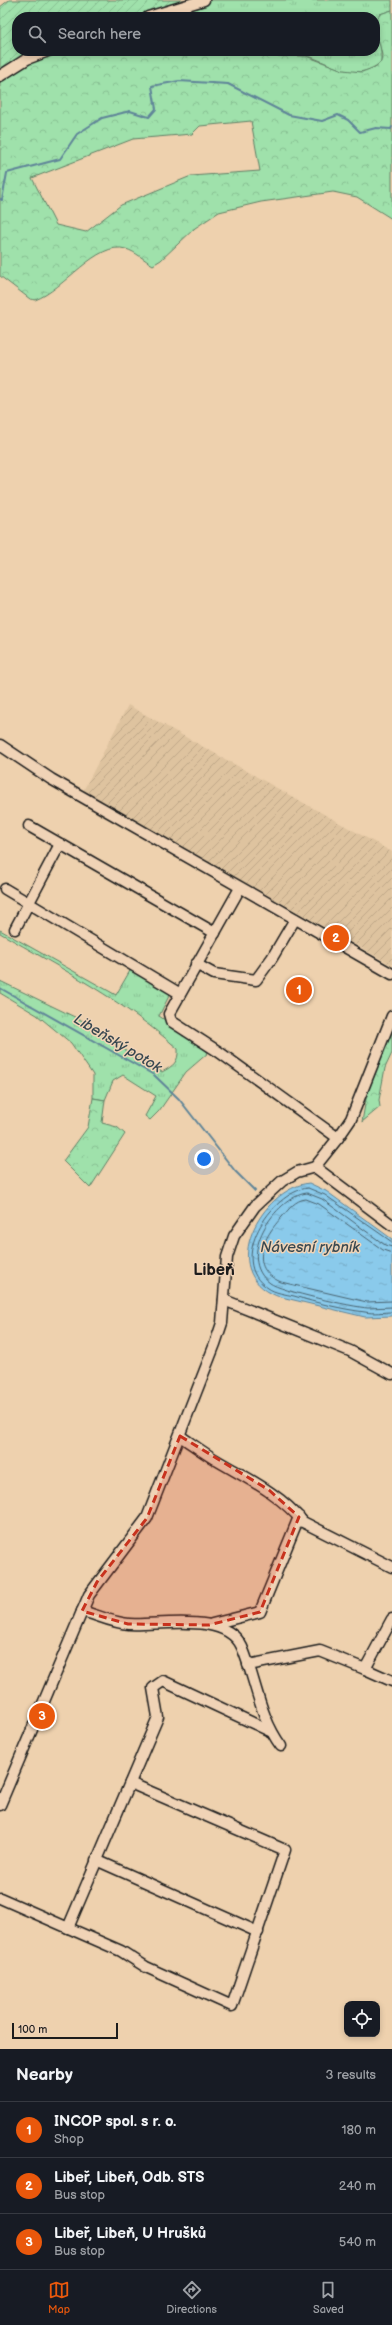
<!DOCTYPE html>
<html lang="en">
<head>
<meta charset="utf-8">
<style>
  body { margin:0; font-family:"Balsamiq Sans",sans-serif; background:#242831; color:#f1f3f6 }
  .controls { position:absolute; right:12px; bottom:12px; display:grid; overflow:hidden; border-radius:8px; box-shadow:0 2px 6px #0003 }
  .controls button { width:36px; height:36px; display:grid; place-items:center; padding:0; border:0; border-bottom:1px solid #363941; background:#171b24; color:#f1f3f6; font:20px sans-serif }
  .scale { position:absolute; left:12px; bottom:10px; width:106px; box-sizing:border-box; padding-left:4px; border:2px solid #1c1c1c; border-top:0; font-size:11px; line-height:14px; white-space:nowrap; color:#1c1c1c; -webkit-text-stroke:3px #f0d3b6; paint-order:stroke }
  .you { position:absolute; left:204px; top:1159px; width:14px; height:14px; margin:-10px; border:3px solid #fff; border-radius:50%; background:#1a73e8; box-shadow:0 0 0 6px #1a73e833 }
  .badge { display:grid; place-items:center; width:26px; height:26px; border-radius:50%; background:#ea580c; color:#fff; font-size:13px; font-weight:700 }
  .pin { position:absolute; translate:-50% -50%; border:2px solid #fff; box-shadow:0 1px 4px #0006 }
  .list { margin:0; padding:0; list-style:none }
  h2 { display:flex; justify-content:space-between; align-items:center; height:52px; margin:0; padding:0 16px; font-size:17px }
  h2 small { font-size:13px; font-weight:400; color:#9ea1a6 }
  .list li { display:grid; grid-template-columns:26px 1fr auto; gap:12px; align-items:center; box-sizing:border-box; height:56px; padding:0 16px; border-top:1px solid #363941 }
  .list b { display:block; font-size:15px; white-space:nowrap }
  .list p { margin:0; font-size:13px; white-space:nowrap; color:#9ea1a6 }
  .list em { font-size:13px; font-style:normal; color:#9ea1a6 }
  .icon { flex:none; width:22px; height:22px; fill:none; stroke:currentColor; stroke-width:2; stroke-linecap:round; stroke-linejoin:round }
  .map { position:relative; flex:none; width:392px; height:2049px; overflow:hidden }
  .search { position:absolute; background:#171b24; box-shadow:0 2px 6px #0003; left:12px; right:12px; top:12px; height:44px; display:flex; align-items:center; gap:10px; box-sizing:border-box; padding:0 14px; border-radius:16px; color:#9ea1a6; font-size:15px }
  .sheet { height:220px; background:#171b24 }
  nav { display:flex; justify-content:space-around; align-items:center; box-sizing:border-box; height:56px; border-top:1px solid #363941; background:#171b24; font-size:11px; color:#9ea1a6 }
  nav a { display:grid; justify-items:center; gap:2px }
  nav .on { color:#ea580c }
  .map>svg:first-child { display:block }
  .industrial { fill:url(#industrial-furrows) }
  .grass { fill:url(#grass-tufts); stroke:#5e7e64 }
  .forest { fill:url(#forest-crowns); stroke:#5e7e64; fill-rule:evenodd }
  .garden { fill:url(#garden-furrows); stroke:#5e7e64 }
  .water { fill:url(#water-ripples); stroke:#5e8498 }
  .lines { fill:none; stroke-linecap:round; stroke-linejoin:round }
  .shore { stroke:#48626f; stroke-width:1 }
  .stream { stroke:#5e8498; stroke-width:2 }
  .minor-casing { stroke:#1c1c1c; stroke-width:13 }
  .minor { stroke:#f0d3b6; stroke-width:10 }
  .marked { fill:#c8321e; fill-opacity:0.2; stroke:#c8321e; stroke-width:3; stroke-dasharray:8 5; stroke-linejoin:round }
  .labels { text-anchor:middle; stroke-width:3; stroke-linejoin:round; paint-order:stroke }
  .water-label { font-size:15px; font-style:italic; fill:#384850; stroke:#f0d3b6 }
  .quarter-label { font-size:16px; font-weight:bold; fill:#1c1c1c; stroke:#f0d3b6 }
</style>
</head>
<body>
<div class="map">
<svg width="392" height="2049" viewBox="0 0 392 2049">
  <defs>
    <pattern id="industrial-furrows" width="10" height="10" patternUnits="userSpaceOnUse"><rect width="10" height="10" fill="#dec39f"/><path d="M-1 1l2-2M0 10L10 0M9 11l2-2" fill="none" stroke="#bea788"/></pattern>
    <pattern id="grass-tufts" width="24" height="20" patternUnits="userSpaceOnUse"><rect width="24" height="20" fill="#9fe1ab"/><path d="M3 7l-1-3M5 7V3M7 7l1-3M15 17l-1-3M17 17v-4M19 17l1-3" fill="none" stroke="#88c093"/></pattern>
    <pattern id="forest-crowns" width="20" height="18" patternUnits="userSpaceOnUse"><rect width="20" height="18" fill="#9fe1ab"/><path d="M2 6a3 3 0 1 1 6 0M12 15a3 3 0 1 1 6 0" fill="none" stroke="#88c093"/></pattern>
    <pattern id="garden-furrows" width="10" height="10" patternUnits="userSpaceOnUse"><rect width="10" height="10" fill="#9fe1ab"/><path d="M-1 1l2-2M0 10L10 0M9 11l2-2" fill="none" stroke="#88c093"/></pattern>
    <pattern id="water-ripples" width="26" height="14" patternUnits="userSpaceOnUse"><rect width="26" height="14" fill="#8acaeb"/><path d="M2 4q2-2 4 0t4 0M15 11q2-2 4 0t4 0" fill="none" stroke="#76adc9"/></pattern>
  </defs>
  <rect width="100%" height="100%" fill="#eed1ae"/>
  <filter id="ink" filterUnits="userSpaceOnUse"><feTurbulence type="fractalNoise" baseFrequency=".025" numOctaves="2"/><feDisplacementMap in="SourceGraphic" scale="8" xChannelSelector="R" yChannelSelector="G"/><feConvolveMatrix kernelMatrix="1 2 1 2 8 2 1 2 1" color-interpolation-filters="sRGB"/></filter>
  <g filter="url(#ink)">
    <polygon class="industrial" points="128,705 392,852 392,965 83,791"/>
    <g class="grass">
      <polygon points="212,0 392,0 392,10 380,14 375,24 375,17 153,17"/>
      <path d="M375 29 381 48V62C374 68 366 72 356 72 339 72 323 60 307 56 285 52 261 57 239 51H375Z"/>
      <path d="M0 930 116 995 131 969 171 992 159 1016 202 1045 208 1053 186 1072 159 1111 150 1120 145 1116 156 1096 123 1075 113 1081 105 1100 93 1098V1075L71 1043 37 1015 0 993V981L83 1021 137 1058 162 1072C173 1066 179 1062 178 1049 124 1001 62 969 0 933Z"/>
    </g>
    <g class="forest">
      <path d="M392 10V219L357 197 333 192 261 202 219 212 195 228 161 260 153 265C144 260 136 252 126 249 97 240 64 290 35 300L30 299 0 276V71L34 51H239L275 56H306L343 70 362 72 375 67 381 62 382 55 375 24 380 14ZM251 121 260 171 191 176 121 205 86 232 56 225 32 178 133 139 192 134 200 126Z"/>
      <polygon points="392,1027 392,1053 385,1068 379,1100 380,1107 362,1122 367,1093"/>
      <polygon points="93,1098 105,1100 102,1123 117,1127 125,1134 90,1188 63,1161 88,1127"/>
    </g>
    <polygon class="garden" points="9,0 193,0 136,17 17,17 17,51 34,51 0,71 0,7"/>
    <path class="water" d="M309 1183 326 1191 392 1239V1316L365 1317 277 1296C216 1272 261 1189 309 1183Z"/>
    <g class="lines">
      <g class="shore">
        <path d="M392 1242 325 1195 308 1188C271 1192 226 1262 268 1288 275 1293 285 1294 294 1296 317 1303 341 1309 365 1312 374 1314 383 1312 392 1312"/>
        <path d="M392 1247 385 1245 322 1199 307 1193C275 1197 235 1258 270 1283 280 1291 353 1307 368 1308 376 1308 384 1307 392 1307"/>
        <path d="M392 1253 383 1250 319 1204 306 1199C295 1200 289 1209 282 1217 264 1236 247 1268 281 1282L367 1302 392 1301"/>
      </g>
      <g class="stream">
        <polyline points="0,199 2,200 7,173 60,159 77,134 102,118 130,111 149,117 156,109 152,86 179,81 228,84 289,115 322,121 338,115 348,120 360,132 376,128 391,129 392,127"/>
        <polyline points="0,988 154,1075 179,1099 235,1171 255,1191"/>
      </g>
      <defs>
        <g id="minor">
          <polyline points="148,17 204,0"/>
          <polyline points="0,76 27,59 48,51"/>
          <polyline points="0,745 51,779 392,974"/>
          <polyline points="29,826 215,933"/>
          <polyline points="240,888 169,1014 171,1021 219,1052 338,1138"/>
          <polyline points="5,889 179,993"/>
          <polyline points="15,929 60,844"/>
          <polyline points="196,964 214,974 256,980 272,958 295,919"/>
          <polyline points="315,1167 392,1225"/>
          <polyline points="224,1300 350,1351 392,1374"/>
          <path d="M180 1436C192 1444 204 1453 216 1460 248 1479 279 1493 303 1522L392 1567"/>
          <path d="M82 1611C97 1615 113 1623 129 1624 160 1626 226 1611 242 1647 256 1680 259 1716 281 1746"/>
          <polyline points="212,1624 260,1612 299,1517"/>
          <polyline points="248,1665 320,1651 365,1669 392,1619"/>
          <polyline points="365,1669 392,1681"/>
          <polyline points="0,1805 89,1595 147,1518 215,1344 222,1323 227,1257 234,1236 255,1206 282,1181 297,1172 315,1167 338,1138 351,1119 392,1016"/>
          <polyline points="96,1860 258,1932"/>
          <polyline points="0,1898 121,1951 146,1967 232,2006 285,1850 130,1783"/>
          <polyline points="68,1928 158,1717 153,1688 163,1681 270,1731"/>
        </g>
      </defs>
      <use href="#minor" class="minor-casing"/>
      <use href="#minor" class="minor"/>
    </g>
  </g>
  <path class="marked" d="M180 1436 269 1490 299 1517 260 1612 209 1625 128 1624 82 1611 97 1582 147 1518Z"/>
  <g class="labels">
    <g class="water-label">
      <text transform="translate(118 1043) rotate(31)" y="5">Libeňský potok</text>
      <text x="310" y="1252">Návesní rybník</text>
    </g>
    <g class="quarter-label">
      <text x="214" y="1275">Libeň</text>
    </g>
  </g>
</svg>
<div class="controls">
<button><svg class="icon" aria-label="locate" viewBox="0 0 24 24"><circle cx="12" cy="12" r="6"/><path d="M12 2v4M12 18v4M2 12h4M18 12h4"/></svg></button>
</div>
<div class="scale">100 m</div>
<div class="you"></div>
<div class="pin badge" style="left:299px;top:990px">1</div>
<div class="pin badge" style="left:336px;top:938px">2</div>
<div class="pin badge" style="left:42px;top:1716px">3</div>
<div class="search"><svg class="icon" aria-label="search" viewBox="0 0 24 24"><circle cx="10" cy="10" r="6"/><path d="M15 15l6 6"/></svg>Search here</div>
</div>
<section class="sheet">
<h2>Nearby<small>3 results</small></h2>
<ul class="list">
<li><span class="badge">1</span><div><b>INCOP spol. s r. o.</b><p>Shop</p></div><em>180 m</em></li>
<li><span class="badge">2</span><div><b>Libeř, Libeň, Odb. STS</b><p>Bus stop</p></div><em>240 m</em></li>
<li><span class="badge">3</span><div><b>Libeř, Libeň, U Hrušků</b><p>Bus stop</p></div><em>540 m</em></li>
</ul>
</section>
<nav>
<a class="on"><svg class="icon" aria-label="map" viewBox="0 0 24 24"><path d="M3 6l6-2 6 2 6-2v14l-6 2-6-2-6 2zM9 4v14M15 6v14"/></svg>Map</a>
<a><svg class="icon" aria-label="directions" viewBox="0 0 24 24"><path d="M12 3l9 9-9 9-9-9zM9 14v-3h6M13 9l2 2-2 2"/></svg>Directions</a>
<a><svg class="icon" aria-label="saved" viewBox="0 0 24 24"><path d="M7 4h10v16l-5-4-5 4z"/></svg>Saved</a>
</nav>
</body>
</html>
